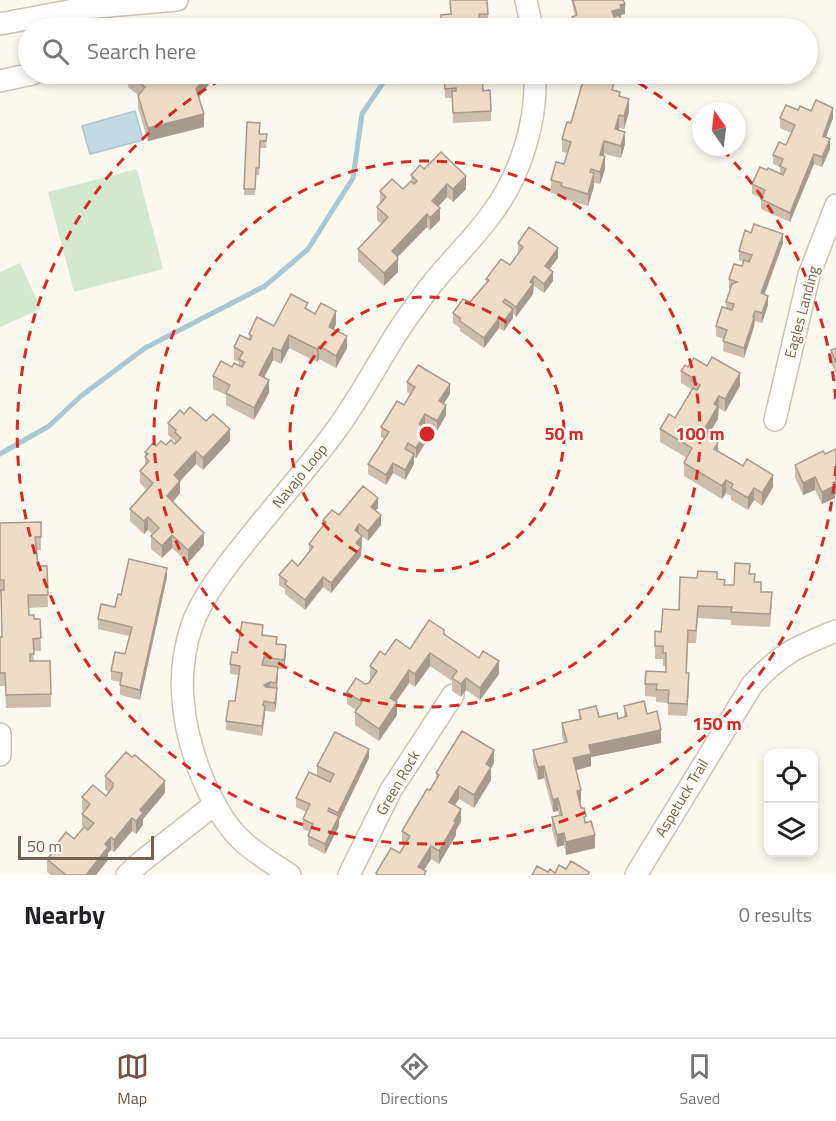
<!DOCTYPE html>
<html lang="en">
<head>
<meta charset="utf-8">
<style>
  body { margin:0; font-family:"Titillium Web",sans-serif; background:#f6f6f6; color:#202124 }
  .controls { position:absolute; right:18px; bottom:18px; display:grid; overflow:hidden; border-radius:12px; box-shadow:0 3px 9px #0003 }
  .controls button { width:54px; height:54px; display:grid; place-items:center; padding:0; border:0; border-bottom:2px solid #e0e0e0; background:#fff; color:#202124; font:30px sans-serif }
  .compass { position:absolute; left:692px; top:102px; width:54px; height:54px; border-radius:50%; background:#fff; box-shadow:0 3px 9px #0003; rotate:346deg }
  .scale { position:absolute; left:18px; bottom:15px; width:136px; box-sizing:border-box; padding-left:6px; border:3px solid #756351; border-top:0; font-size:16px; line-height:21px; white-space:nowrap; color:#756351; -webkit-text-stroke:4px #fefbf3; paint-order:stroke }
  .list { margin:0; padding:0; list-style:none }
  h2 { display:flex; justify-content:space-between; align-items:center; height:78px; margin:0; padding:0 24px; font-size:26px }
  h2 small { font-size:20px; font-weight:400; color:#757577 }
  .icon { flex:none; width:33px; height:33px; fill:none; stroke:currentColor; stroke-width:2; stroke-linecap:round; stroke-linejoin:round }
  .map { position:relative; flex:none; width:836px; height:875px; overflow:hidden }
  .search { position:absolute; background:#fff; box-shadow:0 3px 9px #0003; left:18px; right:18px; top:18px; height:66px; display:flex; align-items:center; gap:15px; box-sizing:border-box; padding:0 21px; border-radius:33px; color:#757577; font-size:22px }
  .sheet { height:162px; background:#fff }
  nav { display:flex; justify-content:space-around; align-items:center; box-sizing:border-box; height:84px; border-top:2px solid #e0e0e0; background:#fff; font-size:16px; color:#757577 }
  nav a { display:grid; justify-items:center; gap:3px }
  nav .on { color:#72523f }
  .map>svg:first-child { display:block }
  .green { fill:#d3e8cc }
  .water { fill:#c3dae3; stroke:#aac7d4; stroke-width:1.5 }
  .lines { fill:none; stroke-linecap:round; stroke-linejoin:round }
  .stream { stroke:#aac7d4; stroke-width:5 }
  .minor-casing { stroke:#cdc2b3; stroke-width:24 }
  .minor { stroke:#fff; stroke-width:21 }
  .wall { fill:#cdbdab }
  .shaded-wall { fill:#a79a8b }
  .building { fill:#eedcc7; stroke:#a79a8b; stroke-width:1.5 }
  .ring { fill:none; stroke:#d62828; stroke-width:3; stroke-dasharray:10 8 }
  .labels { text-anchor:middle; stroke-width:4.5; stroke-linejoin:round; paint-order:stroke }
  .street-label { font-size:15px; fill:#756351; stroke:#fefbf3 }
  .centre { fill:#d62828; stroke:#fefbf3; stroke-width:3 }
  .ring-label { font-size:18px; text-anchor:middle; font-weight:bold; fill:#d62828; stroke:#fefbf3; stroke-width:4.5; stroke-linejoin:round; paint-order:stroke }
</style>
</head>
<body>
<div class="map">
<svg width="836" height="875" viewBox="0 0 836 875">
  <rect width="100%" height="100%" fill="#fbf8ed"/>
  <g class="green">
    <polygon points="137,169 163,269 74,292 48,192"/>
    <polygon points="20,263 41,309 0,327 0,272"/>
  </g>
  <polygon class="water" points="135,111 143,140 90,154 82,126"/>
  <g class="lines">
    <g class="stream">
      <polyline points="409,28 409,27"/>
      <polyline points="0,454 49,426 81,396 145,348 265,286 308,249 353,178 362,114 389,74"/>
    </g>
    <defs>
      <g id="minor">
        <polyline points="526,0 532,28"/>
        <polyline points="0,24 85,8 177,0"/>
        <polyline points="0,81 32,74"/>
        <polyline points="775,420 809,275 836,205"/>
        <polyline points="0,734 0,755"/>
        <polyline points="127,875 141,862 215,804"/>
        <path d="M290 875C273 864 255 853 240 839 208 806 186 744 183 699 180 670 186 633 200 607 215 579 236 554 256 529 282 497 309 466 334 433 357 402 375 368 395 336 405 320 417 304 428 289 447 264 471 242 490 216 520 177 537 123 535 74"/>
        <polyline points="349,875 391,790 453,695"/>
        <path d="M636 875 752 685C779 654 799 646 836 631"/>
      </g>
    </defs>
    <use href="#minor" class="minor-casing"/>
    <use href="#minor" class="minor"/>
  </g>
  <g class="wall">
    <polygon points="450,0 488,14 488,24 479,24 480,28 441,28 441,15 451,14"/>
    <polygon points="571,0 623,0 625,14 621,15 621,18 620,19 623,28 572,28 572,17 575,16"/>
    <polygon points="124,74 213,74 213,79 199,98 204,127 148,141 138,108 138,95 128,87 128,78"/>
    <polygon points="444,74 486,74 486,78 482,78 483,91 491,111 491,121 453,123 452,98 445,98"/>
    <polygon points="614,90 620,97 629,112 624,129 619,128 618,130 625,144 621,158 604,154 603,156 605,169 600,184 594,183 594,186 588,206 561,198 561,195 551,193 551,180 564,164 568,153 562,152 562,139 571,123"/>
    <polygon points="798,110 811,111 833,118 826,137 830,149 822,167 814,164 790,222 761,209 761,198 752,194 752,184 767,170 780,173 780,167 773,164 773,155 786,145 791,133 780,128 780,118"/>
    <polygon points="247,122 260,134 267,134 266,148 260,148 259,175 256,175 255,195 244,195"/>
    <polygon points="424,169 466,189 453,202 447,197 438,207 440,220 430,230 427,227 397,257 398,272 384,286 358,261 358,249 381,224 377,220 377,207 380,204 380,191 403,189 411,181 411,175"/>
    <polygon points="518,243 558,258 549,269 553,281 544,293 534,286 533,294 516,317 513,314 513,318 504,331 499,328 484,348 460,331 460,328 453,323 453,313 470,302 486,283 486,279 510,265 519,253 518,252"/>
    <polygon points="783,243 765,294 768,305 762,323 755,321 754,327 744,358 723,351 724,339 716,336 716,326 726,308 726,302 730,289 729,289 729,279 742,266 743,262 739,260 739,251"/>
    <polygon points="308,310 336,324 334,329 347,348 336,368 319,359 317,362 289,348 281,364 273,360 264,378 269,393 254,420 226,405 226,395 213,389 213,376 239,365 239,362 234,360 234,347 249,339 249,334 274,326"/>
    <polygon points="836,348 836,374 831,363 831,350"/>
    <polygon points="688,367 740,386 725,412 719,408 718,419 708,436 718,451 773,487 762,506 754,500 748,510 731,500 731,496 726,493 722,499 684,476 684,463 687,458 660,442 660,429 675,418 691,392 691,389 681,383 681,371"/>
    <polygon points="407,382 450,394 444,403 446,415 437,431 425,424 423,427 428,439 416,458 414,457 414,464 405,480 393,473 386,485 368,474 368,464 384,439 381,437 381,427 404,405 411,394 407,392"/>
    <polygon points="184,414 206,421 230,441 203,470 196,464 180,481 180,493 173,502 204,545 188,563 172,548 162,558 151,549 151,536 153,535 148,530 144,534 130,521 130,509 147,490 140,483 140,471 145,465 145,452 156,446 175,443 175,441 168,435 168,423"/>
    <polygon points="825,454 835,495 835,498 822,504 815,490 803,495 795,477 795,465"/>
    <polygon points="378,508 375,511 381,525 368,541 362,536 361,556 331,593 323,587 305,610 285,594 285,589 279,585 279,575 298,566 309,553 309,544 323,526 323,520 339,515"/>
    <polygon points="41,522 41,550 37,550 38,566 47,566 48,607 29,608 29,615 34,619 40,619 41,651 33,651 34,661 50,661 51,707 6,708 5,686 0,686 0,637 2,637 1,593 0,593 0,523"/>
    <polygon points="750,574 761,592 772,605 770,627 731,625 731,620 698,618 696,643 688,643 687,673 689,685 687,716 668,715 668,703 656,702 656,697 645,696 645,684 666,672 666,666 663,666 663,659 655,659 655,631 661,632 679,610 717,579 725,585 734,585"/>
    <polygon points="167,577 140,700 120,695 120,682 111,680 111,671 125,654 129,636 98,629 98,619 115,607 121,595"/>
    <polygon points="444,634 499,674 480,700 466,690 461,697 452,691 452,681 430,666 415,687 409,683 396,702 397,715 379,741 355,725 355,712 356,710 347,704 347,692 369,683 371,680 370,679 370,666 385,655 410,649"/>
    <polygon points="263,635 277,644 286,655 284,669 278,669 277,698 275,712 265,711 262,736 226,730 226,721 235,701 239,675 230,674 230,664 237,653"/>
    <polygon points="624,706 647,714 661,743 591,757 591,766 576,770 581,802 580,803 595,848 566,855 564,845 557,847 552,830 552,817 559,816 558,811 553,812 544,778 538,780 533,763 533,750 564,743 562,736 562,723 579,719 579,710 599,717 618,719 624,717"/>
    <polygon points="369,758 339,820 339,826 325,854 308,845 308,836 309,832 303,829 303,819 306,812 296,807 296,798 317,776 317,766"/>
    <polygon points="494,763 491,768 491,780 474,808 459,799 455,805 461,822 456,830 456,835 439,864 431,859 424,870 426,875 376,875 376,873 400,853 405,845 402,843 402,831 436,781 436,773"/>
    <polygon points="105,776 165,793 143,819 143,825 136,834 132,831 114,852 111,850 108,853 108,860 96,875 51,875 47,872 47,859 56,850 56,845 74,839 84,827 82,826 82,814 84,811 82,810 82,797 106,796 109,793 105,789"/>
  </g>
  <g class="shaded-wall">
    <polygon points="625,4 625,14 621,15 621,18 612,21 612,11 620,5"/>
    <polygon points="208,74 213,74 213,79 196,101 196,89"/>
    <polygon points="629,99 629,112 624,129 624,116"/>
    <polygon points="833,108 833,118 823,145 823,136"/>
    <polygon points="204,114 204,127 148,141 148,128"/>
    <polygon points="619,115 619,128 615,141 615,129"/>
    <polygon points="625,132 625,144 621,158 621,146"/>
    <polygon points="830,139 830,149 822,167 822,157"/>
    <polygon points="604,141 604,154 600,168 600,155"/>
    <polygon points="814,154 814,164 790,222 790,213"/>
    <polygon points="605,156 605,169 600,184 600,172"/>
    <polygon points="594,173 594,186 588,206 588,194"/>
    <polygon points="466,176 466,189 453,202 453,189"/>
    <polygon points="447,184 447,197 432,213 432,201"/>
    <polygon points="440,208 440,220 430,230 430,218"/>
    <polygon points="427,214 427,227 392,263 392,251"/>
    <polygon points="783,234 783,243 761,303 761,293"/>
    <polygon points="558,248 558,258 545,275 545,266"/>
    <polygon points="398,259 398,272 384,286 384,273"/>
    <polygon points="553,272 553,281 544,293 544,284"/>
    <polygon points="534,276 533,294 516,317 516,307 530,282"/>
    <polygon points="768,296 768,305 762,323 762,313"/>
    <polygon points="513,309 513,318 504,331 504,321"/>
    <polygon points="336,311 336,324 329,339 329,327"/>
    <polygon points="755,311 754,327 744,358 744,348"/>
    <polygon points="499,318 499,328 484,348 484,338"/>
    <polygon points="289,335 289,348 281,364 281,351"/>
    <polygon points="347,336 347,348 336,368 336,356"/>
    <polygon points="319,346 319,359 317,362 317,349"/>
    <polygon points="273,348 273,360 259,387 259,375"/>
    <polygon points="740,373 740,386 725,412 725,399"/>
    <polygon points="269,380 269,393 254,420 254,408"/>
    <polygon points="450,384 450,394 439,410 439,401"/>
    <polygon points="719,396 718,419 702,445 702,433 714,404"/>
    <polygon points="446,405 446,415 437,431 437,421"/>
    <polygon points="425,414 425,424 419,434 419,424"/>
    <polygon points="230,429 230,441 203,470 203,458"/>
    <polygon points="428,429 428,439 416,458 416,448"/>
    <polygon points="718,443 718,455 714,449"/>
    <polygon points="196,451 196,464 180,481 180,493 167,508 167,496 174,475"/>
    <polygon points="414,454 414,464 405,480 405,470"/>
    <polygon points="393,463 393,473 386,485 386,475"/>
    <polygon points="773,475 773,487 762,506 762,493"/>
    <polygon points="815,477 815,490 803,495 803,483"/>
    <polygon points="726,480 726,493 722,499 722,486"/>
    <polygon points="836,481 836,494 835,495 835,498 822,504 822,492"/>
    <polygon points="754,488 754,500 748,510 748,498"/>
    <polygon points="378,498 378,508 371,516 371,507"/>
    <polygon points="381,515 381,525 368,541 368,531"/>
    <polygon points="148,517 148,530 144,534 144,521"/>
    <polygon points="359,524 359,534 355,530"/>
    <polygon points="204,533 204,545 188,563 188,550"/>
    <polygon points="172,535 172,548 162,558 162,546"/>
    <polygon points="362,536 361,556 331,593 331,583 356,543"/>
    <polygon points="167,568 167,577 140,700 140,690"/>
    <polygon points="323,577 323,587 305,610 305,600"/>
    <polygon points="286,645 286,655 284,669 284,660"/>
    <polygon points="430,653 430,666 415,687 415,674"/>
    <polygon points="499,661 499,674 480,700 480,688"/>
    <polygon points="278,667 278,677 276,693 276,683"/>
    <polygon points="409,670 409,683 390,710 390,698"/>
    <polygon points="689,673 689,685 687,716 687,704"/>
    <polygon points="466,678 466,690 461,697 461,684"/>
    <polygon points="270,682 270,692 264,685"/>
    <polygon points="277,688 277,698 275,712 275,703"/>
    <polygon points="397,702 397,715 379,741 379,729"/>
    <polygon points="265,706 265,715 262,736 262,726"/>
    <polygon points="661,730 661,743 591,757 591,766 573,771 573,758 589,745"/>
    <polygon points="369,749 369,758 339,820 339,826 325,854 325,844 338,819 338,813"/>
    <polygon points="494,750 494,763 491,768 491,780 474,808 474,795 486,764"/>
    <polygon points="544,766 544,778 538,780 538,767"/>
    <polygon points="165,781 165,793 143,819 143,825 136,834 136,821 140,810"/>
    <polygon points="459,786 459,799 449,814 449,802"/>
    <polygon points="581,790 581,802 577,804 577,791"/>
    <polygon points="558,798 558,811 553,812 553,800"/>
    <polygon points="461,809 461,822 456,830 456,835 439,864 439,851"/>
    <polygon points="132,818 132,831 114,852 114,840"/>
    <polygon points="564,833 564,845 557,847 557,835"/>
    <polygon points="595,835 595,848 566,855 566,842"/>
    <polygon points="111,837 111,850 108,853 108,860 96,875 86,875 105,844"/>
    <polygon points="431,846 431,859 421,875 418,867"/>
  </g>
  <g class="building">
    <polygon points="450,0 487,0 488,14 479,14 480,28 441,28 441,15 451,14"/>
    <polygon points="573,0 623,0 625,4 620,5 621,9 612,11 614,17 619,15 623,28 575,28 572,17 577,15"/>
    <polygon points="282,22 302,26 301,28 280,28"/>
    <polygon points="129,74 208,74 196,89 204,114 148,128 138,96 145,87 128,75"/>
    <polygon points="444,74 482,74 483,91 490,90 491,111 453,113 452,91 456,91 456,88 445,89"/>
    <polygon points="585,74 614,82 612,90 620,92 619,96 629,99 624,116 619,115 615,129 625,132 621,146 604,141 600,155 605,156 600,172 591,169 590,172 594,173 588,194 561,186 562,183 551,180 556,162 564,164 571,142 562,139 567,122 571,123"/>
    <polygon points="816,100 833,108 823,136 830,139 822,157 814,154 790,213 761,199 765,190 752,184 760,167 767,170 768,168 783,175 786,169 780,166 783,159 773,155 779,142 786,145 795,125 780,118 786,105 798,110 800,106 811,111"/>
    <polygon points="247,122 260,123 259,134 267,134 266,141 260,141 259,168 256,168 255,189 244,189"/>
    <polygon points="441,152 466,176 453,189 447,184 432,201 440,208 430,218 427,214 392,251 397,256 398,259 384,273 358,249 388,217 377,207 386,197 380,191 392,179 403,189 411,181 414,184 417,181 411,175 420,165 424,169"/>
    <polygon points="754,224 783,234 761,293 768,296 762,313 755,311 753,317 754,318 744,348 723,341 727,330 716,326 722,307 732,310 734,304 726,302 732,284 737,282 729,279 734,264 742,266 744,260 749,262 752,255 739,251 745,230 751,233"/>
    <polygon points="529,227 558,248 545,266 553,272 544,284 534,276 530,282 533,284 516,307 505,299 503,302 513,309 504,321 499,318 484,338 460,321 460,318 453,313 463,299 470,302 489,280 486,279 501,259 510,265 523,247 518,243"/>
    <polygon points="291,294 308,303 305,308 315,314 321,303 336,311 329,327 347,336 336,356 319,346 317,349 289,335 281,351 273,348 259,375 269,380 254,408 226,393 230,385 213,376 221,361 232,367 234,363 242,367 245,362 239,359 243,352 234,347 240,335 250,340 252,336 249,334 257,317 274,326"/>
    <polygon points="836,348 836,362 831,350"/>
    <polygon points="712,357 740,373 725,399 719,396 714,404 718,406 702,433 718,443 714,449 743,466 747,459 773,475 762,493 754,488 748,498 731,488 733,484 726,480 722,486 684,463 692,448 660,429 669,414 675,418 693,388 697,390 700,385 691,380 693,378 681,371 685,365 688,367 694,358 707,366"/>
    <polygon points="418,365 450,384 439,401 446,405 437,421 425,414 419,424 428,429 416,448 408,443 405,449 414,454 405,470 393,463 386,475 368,464 389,432 381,427 397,401 404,405 415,387 407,382"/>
    <polygon points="190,407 206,421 213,414 230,429 203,458 196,451 174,475 180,481 167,496 204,533 188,550 172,535 162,546 151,536 159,528 148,517 144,521 130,509 153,483 140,471 149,461 145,457 148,454 145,452 153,443 156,446 161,441 166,445 171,440 175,444 181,438 175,432 176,430 168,423 180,410 184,414"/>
    <polygon points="836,449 836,481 833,483 835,486 822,492 815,477 803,483 795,465 823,451 825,454"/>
    <polygon points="363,486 378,498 371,507 381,515 368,531 359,524 355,530 362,536 356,543 361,547 331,583 323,577 305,600 285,584 287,581 279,575 292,560 298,566 313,547 309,544 326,522 323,520 332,510 339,515"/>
    <polygon points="41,522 41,537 35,537 38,566 47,566 48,595 28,595 29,615 34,615 34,619 40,619 41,638 33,639 34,654 30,654 30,661 50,661 51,694 6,695 5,673 0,673 0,637 2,637 1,590 4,590 4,580 0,580 0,523"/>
    <polygon points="129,559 167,568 140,690 120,685 122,673 111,671 115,652 125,654 132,627 98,619 101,604 115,607 118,594 121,595"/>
    <polygon points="735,563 750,564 749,574 755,574 754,582 761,582 761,592 772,592 770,614 731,612 732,607 698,606 696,631 688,630 686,673 689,673 687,704 668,703 669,690 656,690 657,684 645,684 646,671 666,672 666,653 663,653 663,646 655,646 655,631 661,632 663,609 679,610 680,577 697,578 698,571 717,572 717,579 725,580 724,585 734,585"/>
    <polygon points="429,620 444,630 444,634 479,658 483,651 499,661 480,688 466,678 461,684 452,678 457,671 430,653 415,674 409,670 390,698 397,702 379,729 355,712 362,702 347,692 356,678 365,684 369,683 377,671 370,666 380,651 385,655 396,639 410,649"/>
    <polygon points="242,622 263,625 262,635 277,637 276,644 286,645 284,660 264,657 262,665 278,667 276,683 270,682 264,685 266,687 277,688 275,703 264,701 263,705 265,706 262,726 226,721 229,701 235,701 240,666 230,664 232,652 237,653"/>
    <polygon points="644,701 647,714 657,711 661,730 589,745 591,754 573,758 581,790 577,791 581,808 584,808 586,816 584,817 585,823 591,821 595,835 566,842 564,833 557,835 552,817 562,815 558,798 553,800 544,766 538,767 533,750 567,742 562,723 581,719 579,710 596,706 599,717 617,713 618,719 627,716 624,706"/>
    <polygon points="462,731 494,750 486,764 491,767 474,795 459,786 449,802 461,809 454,821 456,822 439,851 431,846 418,867 426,871 424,875 379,875 376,873 391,848 400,853 410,836 402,831 427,789 430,790 439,775 436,773"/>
    <polygon points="335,732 369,749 338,813 329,808 328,811 339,816 325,844 308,836 313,824 303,819 310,804 296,798 309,772 330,782 334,774 317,766"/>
    <polygon points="126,752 132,757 135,755 165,781 140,810 143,813 136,821 132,818 114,840 111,837 105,844 108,847 86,875 66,875 47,859 58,847 56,845 66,832 74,839 84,827 88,830 94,823 82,814 90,804 82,797 93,785 106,796 113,787 113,783 105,776"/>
    <polygon points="571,861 589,872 588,875 532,875 537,866 548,872 550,869 555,873 559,865 566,869"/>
  </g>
  <g class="ring">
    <circle cx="427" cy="434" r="137"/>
    <circle cx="427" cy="434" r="273"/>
    <path d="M836 466A410 410 0 1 1 231 74M370 28A410 410 0 0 1 484 28M623 74A410 410 0 0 1 699 127M722 149A410 410 0 0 1 836 402"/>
  </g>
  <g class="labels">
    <g class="street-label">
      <text transform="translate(802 312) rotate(-75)" y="5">Eagles Landing</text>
      <text transform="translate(300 476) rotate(-51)" y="5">Navajo Loop</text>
      <text transform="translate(398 783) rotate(-60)" y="5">Green Rock</text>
      <text transform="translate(682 798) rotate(-59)" y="5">Aspetuck Trail</text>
    </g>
  </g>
  <circle cx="427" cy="434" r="9" class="centre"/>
  <g class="ring-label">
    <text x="564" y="440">50 m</text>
    <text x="700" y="440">100 m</text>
    <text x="717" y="730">150 m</text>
  </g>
</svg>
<div class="controls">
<button><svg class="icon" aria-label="locate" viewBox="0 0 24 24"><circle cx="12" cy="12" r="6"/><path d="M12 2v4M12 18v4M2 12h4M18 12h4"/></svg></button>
<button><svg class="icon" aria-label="layers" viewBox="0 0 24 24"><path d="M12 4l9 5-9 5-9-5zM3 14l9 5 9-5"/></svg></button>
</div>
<svg class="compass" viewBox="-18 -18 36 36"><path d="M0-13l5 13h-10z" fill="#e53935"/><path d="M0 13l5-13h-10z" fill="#757577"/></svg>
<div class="scale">50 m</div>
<div class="search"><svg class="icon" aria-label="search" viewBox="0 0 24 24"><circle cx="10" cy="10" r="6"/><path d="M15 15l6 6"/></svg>Search here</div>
</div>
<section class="sheet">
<h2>Nearby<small>0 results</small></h2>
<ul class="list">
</ul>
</section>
<nav>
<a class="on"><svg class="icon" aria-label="map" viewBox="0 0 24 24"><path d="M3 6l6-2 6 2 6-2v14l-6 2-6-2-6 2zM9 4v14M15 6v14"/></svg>Map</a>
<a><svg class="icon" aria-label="directions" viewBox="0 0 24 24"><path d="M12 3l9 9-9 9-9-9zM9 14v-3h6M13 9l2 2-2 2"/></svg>Directions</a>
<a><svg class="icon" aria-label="saved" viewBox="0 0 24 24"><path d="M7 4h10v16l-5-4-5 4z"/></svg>Saved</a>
</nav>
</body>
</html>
